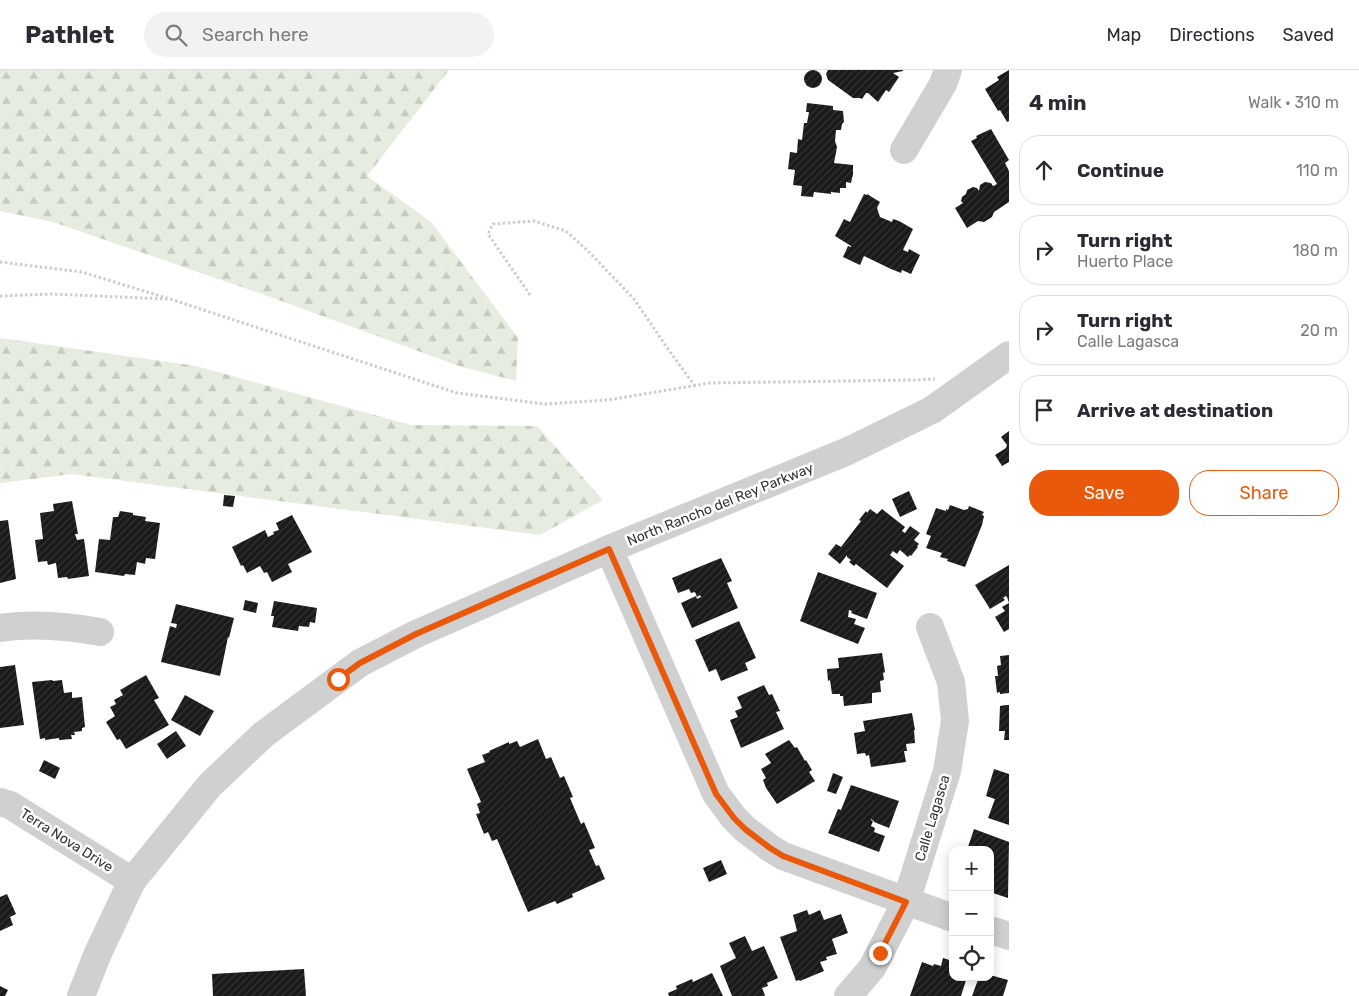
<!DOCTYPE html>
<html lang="en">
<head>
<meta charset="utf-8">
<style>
  body { margin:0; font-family:Rubik,sans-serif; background:#f2f2f3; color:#2b2b33 }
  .controls { position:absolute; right:15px; bottom:15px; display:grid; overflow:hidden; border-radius:10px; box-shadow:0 2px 12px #0003 }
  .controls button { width:45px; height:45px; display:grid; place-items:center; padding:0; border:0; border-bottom:1px solid #e1e1e2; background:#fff; color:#2b2b33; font:25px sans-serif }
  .stop { position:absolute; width:15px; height:15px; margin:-11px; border:4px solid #ea580c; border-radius:50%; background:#fff }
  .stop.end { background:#ea580c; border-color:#fff; box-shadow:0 1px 5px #0008 }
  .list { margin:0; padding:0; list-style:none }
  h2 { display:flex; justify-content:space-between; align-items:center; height:65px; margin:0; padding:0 20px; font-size:21px }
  h2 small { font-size:16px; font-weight:400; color:#7c7c81 }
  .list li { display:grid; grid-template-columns:32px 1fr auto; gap:15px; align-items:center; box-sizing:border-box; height:70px; margin:0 10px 10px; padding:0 10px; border:1px solid #e1e1e2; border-radius:20px }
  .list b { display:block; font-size:19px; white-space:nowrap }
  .list p { margin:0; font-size:16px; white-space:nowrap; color:#7c7c81 }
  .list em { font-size:16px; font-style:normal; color:#7c7c81 }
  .actions { display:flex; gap:10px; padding:15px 20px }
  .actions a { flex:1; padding:11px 0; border:1px solid #ea580c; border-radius:20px; text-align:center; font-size:18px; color:#ea580c }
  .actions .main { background:#ea580c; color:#fff }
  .icon { flex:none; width:28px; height:28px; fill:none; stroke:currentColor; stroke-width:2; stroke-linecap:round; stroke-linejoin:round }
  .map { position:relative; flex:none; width:1009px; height:926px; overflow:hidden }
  header { display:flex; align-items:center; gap:30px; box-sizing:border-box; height:70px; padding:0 25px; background:#fff; border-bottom:1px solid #e1e1e2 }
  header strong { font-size:24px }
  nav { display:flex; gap:28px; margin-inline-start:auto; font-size:18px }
  .search { width:350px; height:45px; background:#f2f2f3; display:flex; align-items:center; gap:12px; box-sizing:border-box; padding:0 18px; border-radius:28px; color:#7c7c81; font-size:19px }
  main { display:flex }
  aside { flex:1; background:#fff }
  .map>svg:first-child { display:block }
  .forest { fill:url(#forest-firs) }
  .building { fill:url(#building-hatch) }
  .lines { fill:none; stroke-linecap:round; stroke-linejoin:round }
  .path { stroke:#cdcdcd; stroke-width:3; stroke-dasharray:2.5 2.5; stroke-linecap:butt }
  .minor { stroke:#d0d0d0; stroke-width:28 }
  .route { stroke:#ea580c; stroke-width:6 }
  .labels { text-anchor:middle; stroke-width:5; stroke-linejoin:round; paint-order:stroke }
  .street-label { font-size:14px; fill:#333; stroke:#fff }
</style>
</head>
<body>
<header>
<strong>Pathlet</strong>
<div class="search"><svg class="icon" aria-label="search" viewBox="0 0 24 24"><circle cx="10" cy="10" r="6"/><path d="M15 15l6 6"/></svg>Search here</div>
<nav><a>Map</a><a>Directions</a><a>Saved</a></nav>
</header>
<main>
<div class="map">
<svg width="1009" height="926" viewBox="0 0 1009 926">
  <defs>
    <pattern id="forest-firs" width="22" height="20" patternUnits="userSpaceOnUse" patternTransform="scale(1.25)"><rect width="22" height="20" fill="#e6ecdf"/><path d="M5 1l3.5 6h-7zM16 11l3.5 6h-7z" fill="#c6cbc0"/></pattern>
    <pattern id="building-hatch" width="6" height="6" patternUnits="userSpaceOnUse" patternTransform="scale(1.25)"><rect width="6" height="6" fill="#1a1a1a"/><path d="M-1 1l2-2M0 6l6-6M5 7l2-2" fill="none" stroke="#333"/></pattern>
  </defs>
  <rect width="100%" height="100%" fill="#fff"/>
  <g class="forest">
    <polygon points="0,0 449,0 367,106 431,152 518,268 516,311 459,296 265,225 53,152 0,141"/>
    <polygon points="0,268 196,296 411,355 537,356 603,430 540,465 72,404 0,413"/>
  </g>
  <g class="building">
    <polygon points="828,0 903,0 903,1 893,3 899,7 889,22 886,20 878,32 868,23 866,23 862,29 860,28 853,28 828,10 826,4"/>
    <polygon points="1009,0 1009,51 1007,52 1000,40 998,41 985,19 999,10 997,7"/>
    <circle cx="813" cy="9" r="9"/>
    <polygon points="807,33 833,36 833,40 843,41 844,52 842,54 841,60 836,60 835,71 837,77 834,93 853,95 853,104 851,113 846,112 846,118 840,118 840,123 831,122 831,124 814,122 813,127 801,126 802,116 793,115 795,100 788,99 790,82 797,83 798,69 802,70 804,53 807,53 809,42 806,42"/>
    <polygon points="991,59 1009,90 1005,93 1009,101 1009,132 994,142 992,147 984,152 978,151 967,158 955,138 963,133 961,131 962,127 966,124 967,120 973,117 977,118 979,121 980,115 985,112 991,113 993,116 997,114 971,71 977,68 976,66"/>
    <polygon points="864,124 867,125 867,124 880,132 877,138 880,147 892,152 893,149 899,151 913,159 903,180 908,182 909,179 920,185 911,204 902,200 901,203 891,199 864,186 860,195 843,187 848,176 851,177 851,176 835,166 844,149 850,152"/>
    <polygon points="1009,361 1009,392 1002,396 995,385 1006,378 1007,375 1001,367"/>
    <polygon points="909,421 917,439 900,447 892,429"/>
    <polygon points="224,425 235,426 233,437 223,436"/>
    <polygon points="72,431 78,464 75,464 77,470 84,469 89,506 68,509 67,507 58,508 56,493 48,495 47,491 38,492 35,470 43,469 40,443 54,441 53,434"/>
    <polygon points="950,435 964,440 968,439 969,436 984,442 982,445 984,446 982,455 965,497 947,491 948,489 940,487 942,483 926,478 931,466 926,464 936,438 946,441 946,439 948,440"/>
    <polygon points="870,439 877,444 882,439 905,457 902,461 905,463 910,456 920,463 914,470 919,474 917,476 918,477 911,486 910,485 908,487 900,480 897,484 893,481 890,485 904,496 887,518 856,494 854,496 849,492 851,490 847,487 847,485 840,494 828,484 836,474 841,477 861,451 859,450 866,441 867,443"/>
    <polygon points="120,441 133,443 133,445 146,447 145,451 160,453 155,489 146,488 145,494 137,492 135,505 125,504 124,506 95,502 99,469 110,470 113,447 118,447"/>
    <polygon points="292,445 312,482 288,494 292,502 272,512 267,502 264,503 260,496 247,503 243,495 241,496 232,477 265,460 268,467 274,464 273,462 279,460 276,453"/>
    <polygon points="8,450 16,509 0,513 0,451"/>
    <polygon points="721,488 732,511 727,513 738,538 692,558 681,533 696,526 697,529 701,527 700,525 697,527 695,522 691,523 689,519 678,523 672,508"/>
    <polygon points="1009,495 1009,559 1004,562 995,547 1005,541 1002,537 1009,533 1007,527 1006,526 1003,528 1005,530 990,539 975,515"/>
    <polygon points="818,502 877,523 867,549 851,543 852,541 849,540 848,547 856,549 854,554 865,558 858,574 800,551"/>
    <polygon points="245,530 258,533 256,543 243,540"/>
    <polygon points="274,531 317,538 315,553 310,552 309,557 299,556 298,561 272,557 274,546 271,546"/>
    <polygon points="176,534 234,548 229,568 228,567 220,606 161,592 170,556 176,558 177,554 171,553"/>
    <polygon points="739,551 756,588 745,593 748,600 721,611 716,599 709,602 695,570"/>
    <polygon points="882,583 885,602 883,603 884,610 880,611 881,622 872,623 872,633 844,636 843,626 840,626 840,624 832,624 830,610 828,611 827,599 839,598 838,588"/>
    <polygon points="1009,585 1009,623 1000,624 1000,622 997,623 995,606 998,606 997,596 1001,595 1000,586"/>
    <polygon points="15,595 24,655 0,658 0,597"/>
    <polygon points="146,605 159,628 154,630 169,655 126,679 120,669 117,670 106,652 115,646 110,637 116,634 114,630 123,625 120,620"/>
    <polygon points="52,610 53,611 62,610 64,623 72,622 72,628 82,627 85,657 82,658 82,661 74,662 75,665 71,665 72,669 59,670 59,668 45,670 45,668 40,669 32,612"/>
    <polygon points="764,615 769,625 772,624 780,641 776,642 784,659 741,678 730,650 738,647 735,641 742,638 737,627"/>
    <polygon points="185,625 214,641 200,666 171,650"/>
    <polygon points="1006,635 1009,635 1009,670 1004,670 1005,661 999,661 1000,636"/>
    <polygon points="912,643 915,660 914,660 915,673 906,674 907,681 904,681 906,692 871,697 869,685 866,686 865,683 857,684 854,663 865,661 863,651"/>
    <polygon points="176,661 186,676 167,689 157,674"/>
    <polygon points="538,669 546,689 551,687 560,708 564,706 573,727 570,728 581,754 584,752 595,778 589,780 596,796 599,795 605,809 572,824 573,827 557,834 555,831 528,842 497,769 492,771 488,762 484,764 476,744 480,743 477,734 481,732 467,699 485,692 482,685 490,682 489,681 509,672 509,674 517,671 520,677"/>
    <polygon points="789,670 795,678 797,677 805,691 806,690 812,700 809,702 815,711 777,734 766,718 763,710 766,708 761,699 771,693 765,684"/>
    <polygon points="44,690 60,698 55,709 39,701"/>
    <polygon points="994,699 1009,704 1009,755 988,748 995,729 986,726"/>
    <polygon points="833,703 843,707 836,724 827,721"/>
    <polygon points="851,715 899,731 889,758 874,752 874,751 871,749 871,750 873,751 871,756 875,758 874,762 885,766 879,782 828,763 838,739 841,740"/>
    <polygon points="974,759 1009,772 1008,828 990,822 990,780 967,780"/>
    <polygon points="721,790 727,804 709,812 703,798"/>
    <polygon points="7,824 16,844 10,847 13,855 0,861 0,827"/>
    <polygon points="807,840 809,845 820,840 824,850 841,844 848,863 832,869 837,884 826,887 827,890 820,892 824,901 800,911 799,910 796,911 780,867 797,861 793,845"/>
    <polygon points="745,866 752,881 764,876 778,908 767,913 768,916 762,918 765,925 764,926 732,926 720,896 736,888 729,873"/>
    <polygon points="943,888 953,891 953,907 967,907 961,926 910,926 922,892 933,896 934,894 941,896"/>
    <polygon points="304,899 306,926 213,926 212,904"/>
    <polygon points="712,903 723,926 669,926 668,923 677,919 676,916 692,909 693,912"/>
    <polygon points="990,905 1008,910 1003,926 972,926 979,907 990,907"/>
    <polygon points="0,916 8,920 5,926 0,926"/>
  </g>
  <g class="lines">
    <g class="path">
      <polyline points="0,192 82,202 173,230 457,323 545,334 608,330 710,313 914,310 935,309"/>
      <polyline points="530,225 488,164 493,154 534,151 566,161 590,183 634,229 668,279 695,316"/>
      <polyline points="0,226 51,224 167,229"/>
    </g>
    <g class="minor">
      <polyline points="904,80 943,14 948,0"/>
      <polyline points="609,479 716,724 734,748 745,759 770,778 783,786 953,848"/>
      <path d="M0 558C33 553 67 556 100 562"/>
      <polyline points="0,732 10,735 132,811"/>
      <polyline points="990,860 1009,866"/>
      <polyline points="81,926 98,883 132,811 210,715 264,664 360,593 416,564 609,479 848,381 932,340 1009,285"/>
      <polyline points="848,926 872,898 906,832 947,701 955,651 951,612 930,557"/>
    </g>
  </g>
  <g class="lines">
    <polyline class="route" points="338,609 360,593 416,564 609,479 716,724 734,748 745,759 770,778 783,786 906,832 880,883"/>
  </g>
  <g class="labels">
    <g class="street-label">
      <text transform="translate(720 434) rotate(-22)" y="5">North Rancho del Rey Parkway</text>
      <text transform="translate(932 748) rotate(-73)" y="5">Calle Lagasca</text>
      <text transform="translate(67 770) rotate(32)" y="5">Terra Nova Drive</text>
    </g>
  </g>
</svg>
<div class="controls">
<button>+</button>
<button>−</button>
<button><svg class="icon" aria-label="locate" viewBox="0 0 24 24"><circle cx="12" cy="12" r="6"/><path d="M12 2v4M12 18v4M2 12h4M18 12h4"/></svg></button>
</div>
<div class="stop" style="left:338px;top:609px"></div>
<div class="stop end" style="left:880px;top:883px"></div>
</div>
<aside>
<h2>4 min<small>Walk · 310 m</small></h2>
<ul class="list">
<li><svg class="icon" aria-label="ahead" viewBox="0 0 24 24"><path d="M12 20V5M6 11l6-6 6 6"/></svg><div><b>Continue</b></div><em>110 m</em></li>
<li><svg class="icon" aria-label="right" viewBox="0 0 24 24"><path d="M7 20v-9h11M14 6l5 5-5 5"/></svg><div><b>Turn right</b><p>Huerto Place</p></div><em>180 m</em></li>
<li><svg class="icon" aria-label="right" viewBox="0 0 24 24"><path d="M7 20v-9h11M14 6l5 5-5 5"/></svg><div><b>Turn right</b><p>Calle Lagasca</p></div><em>20 m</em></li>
<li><svg class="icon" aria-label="arrive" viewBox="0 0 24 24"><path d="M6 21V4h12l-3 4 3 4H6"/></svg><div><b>Arrive at destination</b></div></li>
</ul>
<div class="actions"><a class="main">Save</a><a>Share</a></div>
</aside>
</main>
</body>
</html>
